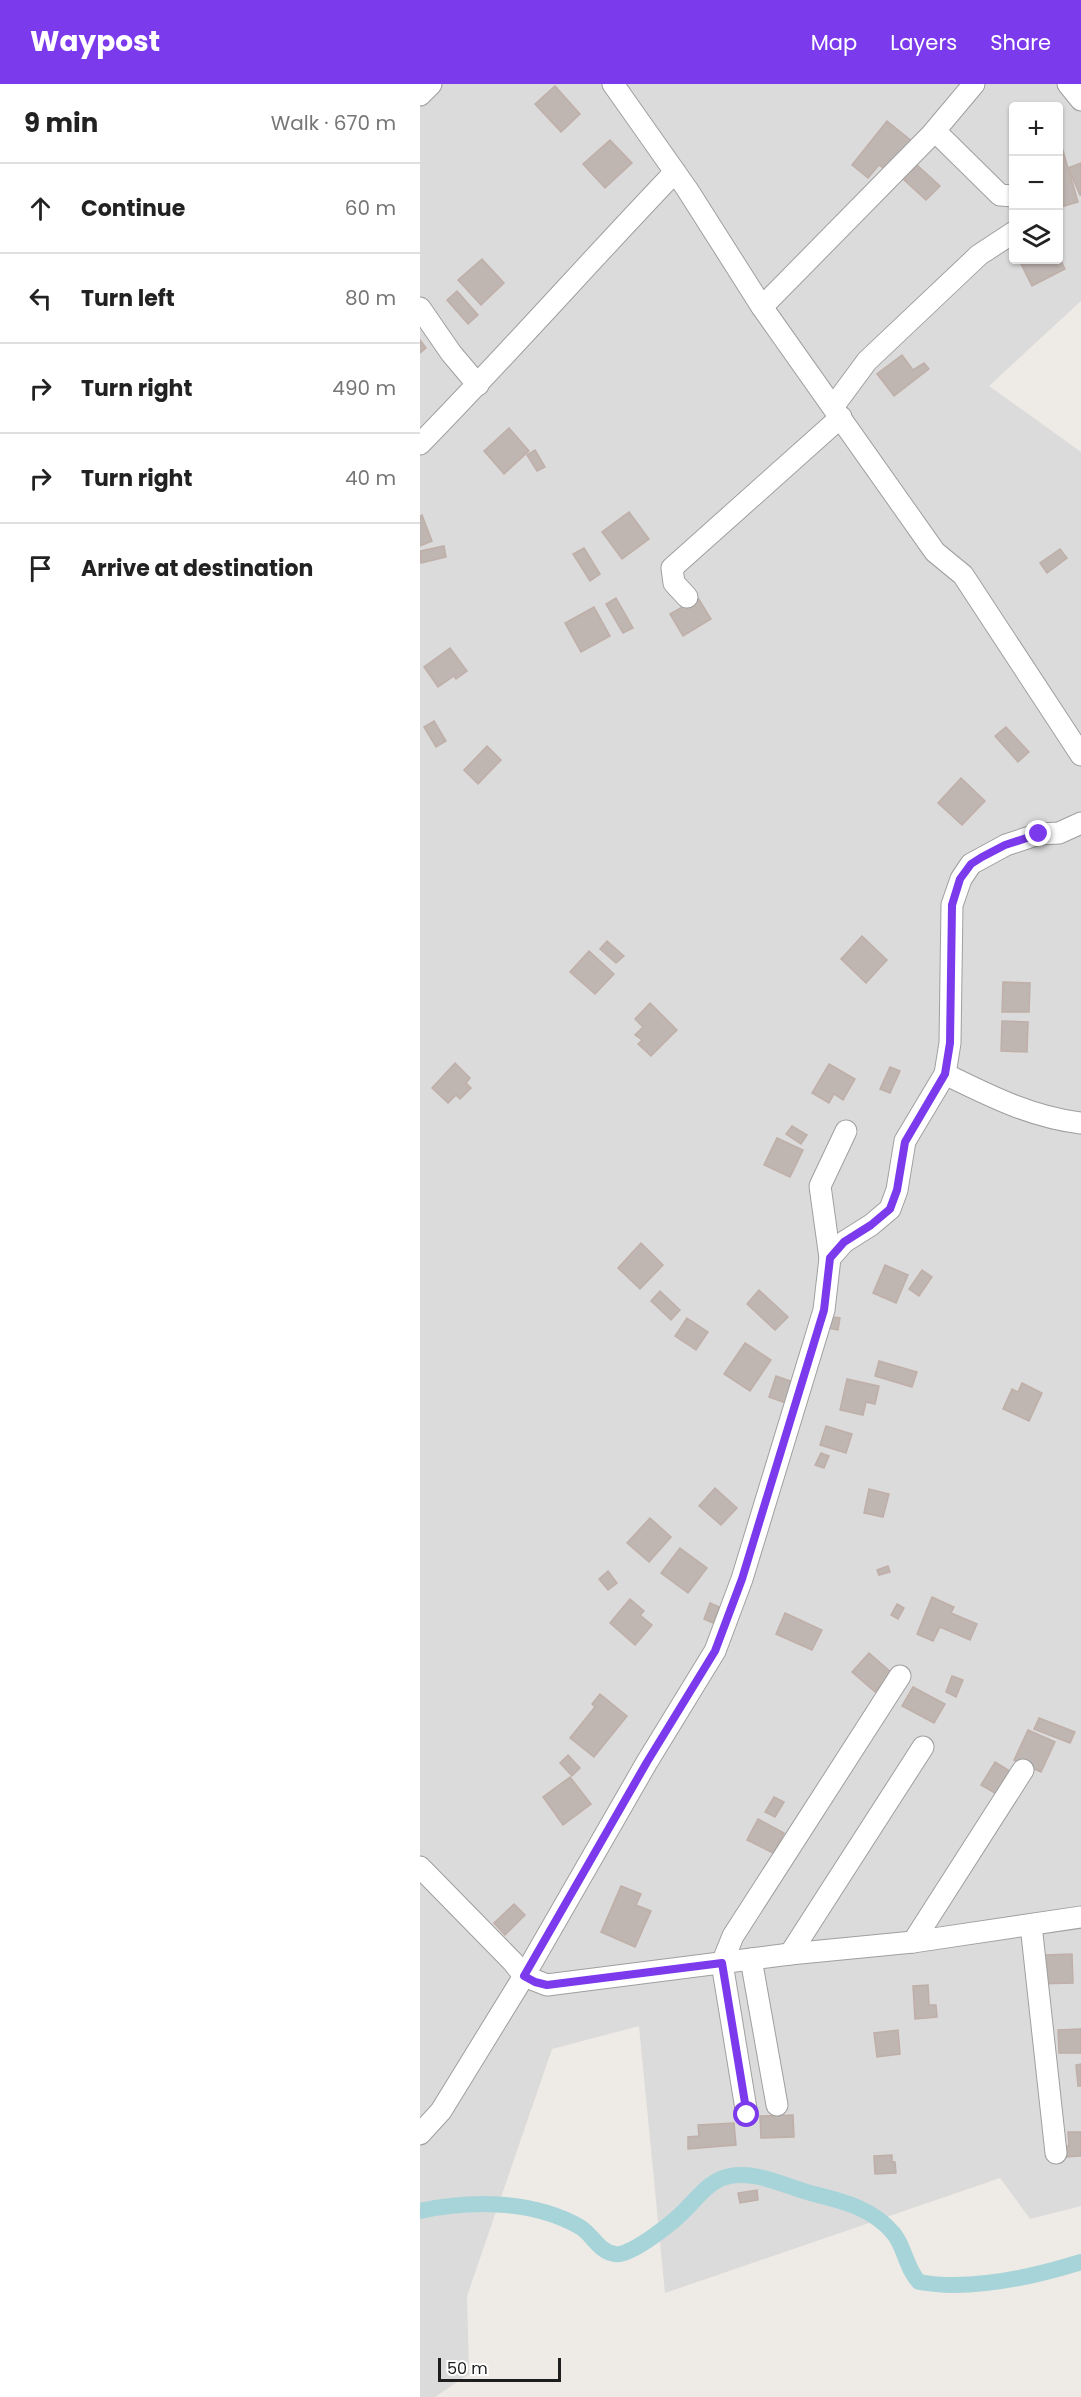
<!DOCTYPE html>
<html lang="en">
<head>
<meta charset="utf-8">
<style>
  body { margin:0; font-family:Poppins,sans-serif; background:#f6f6f6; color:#222 }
  .controls { position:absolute; right:18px; top:18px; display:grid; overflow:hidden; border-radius:6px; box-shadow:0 2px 4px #0004 }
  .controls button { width:54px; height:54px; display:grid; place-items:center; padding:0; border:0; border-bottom:2px solid #e0e0e0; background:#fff; color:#222; font:30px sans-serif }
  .scale { position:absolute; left:18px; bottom:15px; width:123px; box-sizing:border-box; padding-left:6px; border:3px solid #1e1e1e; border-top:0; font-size:16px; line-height:21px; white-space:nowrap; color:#1e1e1e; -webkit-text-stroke:4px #fff; paint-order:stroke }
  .stop { position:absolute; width:18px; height:18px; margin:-14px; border:4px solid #7c3aed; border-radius:50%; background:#fff }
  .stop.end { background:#7c3aed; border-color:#fff; box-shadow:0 2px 6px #0008 }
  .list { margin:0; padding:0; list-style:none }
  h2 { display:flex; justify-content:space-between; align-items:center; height:78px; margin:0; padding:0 24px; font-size:26px }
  h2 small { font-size:20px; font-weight:400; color:#767676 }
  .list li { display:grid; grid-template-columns:39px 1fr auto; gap:18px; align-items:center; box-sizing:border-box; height:90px; padding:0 24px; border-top:2px solid #e0e0e0 }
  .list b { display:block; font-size:22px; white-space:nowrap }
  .list em { font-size:20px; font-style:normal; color:#767676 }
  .icon { flex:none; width:33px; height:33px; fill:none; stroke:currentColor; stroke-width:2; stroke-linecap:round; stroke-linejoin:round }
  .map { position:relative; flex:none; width:661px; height:2313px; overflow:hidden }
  header { display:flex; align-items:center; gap:36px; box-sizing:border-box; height:84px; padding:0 30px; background:#7c3aed; color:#fff }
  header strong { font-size:28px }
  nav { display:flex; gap:33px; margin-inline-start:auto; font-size:21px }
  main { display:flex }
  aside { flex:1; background:#fff }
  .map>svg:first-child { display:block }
  .residential { fill:#dcdbdb; fill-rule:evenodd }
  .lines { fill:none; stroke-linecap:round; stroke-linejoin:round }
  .canal { stroke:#a7d4d9; stroke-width:16 }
  .building { fill:#bfb5b1; stroke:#bfafa8; stroke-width:1.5 }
  .minor-casing { stroke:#9f9f9f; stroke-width:23 }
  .minor { stroke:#fff; stroke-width:21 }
  .route { stroke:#7c3aed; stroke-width:8 }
</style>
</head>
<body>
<header>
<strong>Waypost</strong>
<nav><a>Map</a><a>Layers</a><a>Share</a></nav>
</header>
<main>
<aside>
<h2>9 min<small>Walk · 670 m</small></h2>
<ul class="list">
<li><svg class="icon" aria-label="ahead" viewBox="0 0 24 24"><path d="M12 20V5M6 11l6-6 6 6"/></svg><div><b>Continue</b></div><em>60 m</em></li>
<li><svg class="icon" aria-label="left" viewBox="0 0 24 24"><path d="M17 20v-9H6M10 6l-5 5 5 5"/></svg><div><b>Turn left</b></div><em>80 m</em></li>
<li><svg class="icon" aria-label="right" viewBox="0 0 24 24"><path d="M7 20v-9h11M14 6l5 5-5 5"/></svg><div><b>Turn right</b></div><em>490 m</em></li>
<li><svg class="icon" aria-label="right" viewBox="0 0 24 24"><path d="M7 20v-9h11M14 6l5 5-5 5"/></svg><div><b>Turn right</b></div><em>40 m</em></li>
<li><svg class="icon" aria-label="arrive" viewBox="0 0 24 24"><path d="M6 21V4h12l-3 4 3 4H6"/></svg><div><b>Arrive at destination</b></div></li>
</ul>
</aside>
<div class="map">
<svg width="661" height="2313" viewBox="0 0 661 2313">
  <rect width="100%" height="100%" fill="#eeeae5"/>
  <path class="residential" d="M0 0H661V217L569 302 661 368V2122L610 2135 580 2094 245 2209 219 1942 132 1965 47 2212 49 2290 15 2313H0ZM594 22H638V176H594Z"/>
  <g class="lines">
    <path class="canal" d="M0 2127C51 2116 113 2116 160 2143 173 2151 179 2168 195 2170 211 2173 256 2136 267 2124 280 2111 290 2096 310 2092 338 2087 367 2103 394 2110 423 2117 454 2125 474 2150 485 2164 486 2184 499 2198 549 2207 613 2193 661 2178"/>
  </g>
  <g class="building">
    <polygon points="135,2 160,30 141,48 115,20"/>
    <polygon points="467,37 493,58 469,88 459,81 448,94 432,81"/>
    <polygon points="190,56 212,79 185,104 163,80"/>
    <polygon points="638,60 641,60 658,118 641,123 638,113"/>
    <polygon points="661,79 661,111 660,111 648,84"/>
    <polygon points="497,81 520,102 506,116 483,95"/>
    <polygon points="638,171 645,185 612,202 599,176 638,176"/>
    <polygon points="62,175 84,199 61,221 38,196"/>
    <polygon points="37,207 58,231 48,240 27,216"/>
    <polygon points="0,256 6,264 0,269"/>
    <polygon points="482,271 493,286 504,279 509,285 474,312 457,290"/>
    <polygon points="89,344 109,367 84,390 64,367"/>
    <polygon points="115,366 125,383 117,387 107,371"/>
    <polygon points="209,428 229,455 202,475 182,448"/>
    <polygon points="2,431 12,457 0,462 0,432"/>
    <polygon points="24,462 26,473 1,479 0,467"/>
    <polygon points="164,464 180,490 170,497 153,470"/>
    <polygon points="640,465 647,474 627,489 620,479"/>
    <polygon points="196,514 213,544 203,549 186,520"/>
    <polygon points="278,514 291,535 263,552 250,530"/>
    <polygon points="174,523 190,552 161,568 145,539"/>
    <polygon points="30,564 47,587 36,595 34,592 18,603 4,583"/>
    <polygon points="14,637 26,657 16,663 4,643"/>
    <polygon points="586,643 609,668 598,678 575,652"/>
    <polygon points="67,662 81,676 58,700 44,686"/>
    <polygon points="541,694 565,717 542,741 518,719"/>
    <polygon points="442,852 467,876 446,899 421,875"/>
    <polygon points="187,857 204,872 196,879 180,865"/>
    <polygon points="169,867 194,890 175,910 150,888"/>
    <polygon points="583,898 610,899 609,928 582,928"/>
    <polygon points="230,919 257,946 231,972 218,960 222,956 215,951 223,943 215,935"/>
    <polygon points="582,937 608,938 607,968 581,967"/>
    <polygon points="35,979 50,994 46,999 51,1004 40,1015 36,1011 28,1019 12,1004"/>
    <polygon points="409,980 435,995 423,1016 414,1010 409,1019 392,1009"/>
    <polygon points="470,983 480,987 470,1009 460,1005"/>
    <polygon points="372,1042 387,1051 381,1060 366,1050"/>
    <polygon points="357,1054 383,1066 370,1093 344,1081"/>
    <polygon points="221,1159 243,1181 220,1205 198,1184"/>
    <polygon points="465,1181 488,1191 476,1219 453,1209"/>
    <polygon points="502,1186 512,1193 499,1212 489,1205"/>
    <polygon points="339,1206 368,1233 355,1246 327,1220"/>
    <polygon points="240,1207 260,1226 251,1236 231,1217"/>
    <polygon points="403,1232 420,1234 418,1246 401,1243"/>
    <polygon points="267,1234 288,1248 276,1266 255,1252"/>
    <polygon points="325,1259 351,1276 330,1307 304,1290"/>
    <polygon points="459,1277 497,1288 492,1303 455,1292"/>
    <polygon points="356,1292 373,1298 366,1319 349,1313"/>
    <polygon points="427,1295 459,1302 455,1320 446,1318 443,1331 420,1326"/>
    <polygon points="602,1299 622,1309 609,1337 583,1325 592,1305 598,1308"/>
    <polygon points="406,1342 432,1350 426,1369 400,1361"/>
    <polygon points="401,1369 409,1372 404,1384 395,1381"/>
    <polygon points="295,1404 317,1424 301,1441 279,1422"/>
    <polygon points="449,1405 469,1410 463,1433 444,1429"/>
    <polygon points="230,1434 251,1453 229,1478 207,1459"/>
    <polygon points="260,1464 287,1484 268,1509 241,1489"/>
    <polygon points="468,1482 470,1488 459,1491 457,1486"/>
    <polygon points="188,1487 197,1499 188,1506 179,1495"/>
    <polygon points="512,1513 534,1523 531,1529 557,1540 550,1556 520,1543 513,1557 497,1550"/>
    <polygon points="210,1515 224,1527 220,1531 232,1541 215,1561 190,1539"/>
    <polygon points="290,1519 299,1523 293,1539 284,1535"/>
    <polygon points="477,1520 484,1524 478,1535 471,1531"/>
    <polygon points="365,1529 402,1546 392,1566 356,1550"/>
    <polygon points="449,1569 472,1589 455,1608 432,1588"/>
    <polygon points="532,1592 543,1596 536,1613 526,1608"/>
    <polygon points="493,1603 525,1620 514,1639 482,1622"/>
    <polygon points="180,1610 207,1632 174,1673 150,1654 175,1623 172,1620"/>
    <polygon points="619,1634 655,1648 650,1659 614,1645"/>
    <polygon points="608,1646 635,1658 621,1688 594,1676"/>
    <polygon points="148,1671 160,1684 152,1692 140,1679"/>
    <polygon points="575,1678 593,1689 580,1712 561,1701"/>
    <polygon points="150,1693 171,1720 143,1741 123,1713"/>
    <polygon points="354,1713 364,1718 355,1733 345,1728"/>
    <polygon points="338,1735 364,1749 353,1769 327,1756"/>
    <polygon points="201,1802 221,1810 216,1821 231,1827 215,1863 181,1848"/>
    <polygon points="94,1820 105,1831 85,1851 74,1839"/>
    <polygon points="652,1870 653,1899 618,1900 626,1889 625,1871"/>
    <polygon points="508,1901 509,1921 516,1921 517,1933 495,1935 493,1902"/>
    <polygon points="661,1945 661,1969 639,1969 638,1946"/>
    <polygon points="478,1946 480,1970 457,1973 454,1949"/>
    <polygon points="661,1980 661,2002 658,2002 656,1981"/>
    <polygon points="373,2031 374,2053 341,2054 340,2032"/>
    <polygon points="314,2039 316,2061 268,2065 268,2053 279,2052 278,2041"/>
    <polygon points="648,2048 661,2048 661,2072 645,2073 644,2062 649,2062"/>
    <polygon points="472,2071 472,2078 475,2078 476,2089 455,2090 454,2072"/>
    <polygon points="337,2106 338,2116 320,2119 318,2109"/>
  </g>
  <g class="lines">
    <defs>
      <g id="minor">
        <polyline points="193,0 267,105 342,223 515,468 543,491 661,671"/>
        <polyline points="648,0 661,16"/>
        <polyline points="0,11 11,0"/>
        <polyline points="515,47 580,111 594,112"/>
        <polyline points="342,223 512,50 554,0"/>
        <polyline points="0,224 31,269 58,301"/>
        <polyline points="413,323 447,277 559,171 594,148"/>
        <path d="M0 360C87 271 169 178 255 88"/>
        <polyline points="267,513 254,499 252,484 421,333"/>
        <path d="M525 990C570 1012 611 1033 661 1039"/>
        <polyline points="410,1174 400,1102 426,1047"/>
        <polyline points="0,1783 93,1878 104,1892 127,1901 370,1870 493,1858 661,1833"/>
        <polyline points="611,1841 636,2069"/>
        <polyline points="493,1858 603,1686"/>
        <polyline points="370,1870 503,1663"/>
        <polyline points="331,1875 357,2021"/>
        <polyline points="327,2031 302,1879 313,1852 480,1592"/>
        <polyline points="0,2050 21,2027 104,1892 227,1678 295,1567 322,1495 404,1226 410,1174 424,1158 451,1141 470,1125 477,1106 485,1057 525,990 530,959 532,821 541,795 551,780 586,761 619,750 639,749 661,739"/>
      </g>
    </defs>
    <use href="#minor" class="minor-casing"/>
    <use href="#minor" class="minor"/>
  </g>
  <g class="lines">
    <polyline class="route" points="327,2031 302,1879 127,1901 115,1898 104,1892 227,1678 295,1567 322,1495 404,1226 410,1174 424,1158 451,1141 470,1125 477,1106 485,1058 525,990 530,959 532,821 540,795 551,780 562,773 585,761 619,750"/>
  </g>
</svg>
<div class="controls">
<button>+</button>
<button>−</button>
<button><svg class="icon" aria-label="layers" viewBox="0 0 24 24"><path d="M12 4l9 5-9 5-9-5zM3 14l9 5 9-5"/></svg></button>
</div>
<div class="scale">50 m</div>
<div class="stop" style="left:327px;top:2031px"></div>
<div class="stop end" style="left:619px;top:750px"></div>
</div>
</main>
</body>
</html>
